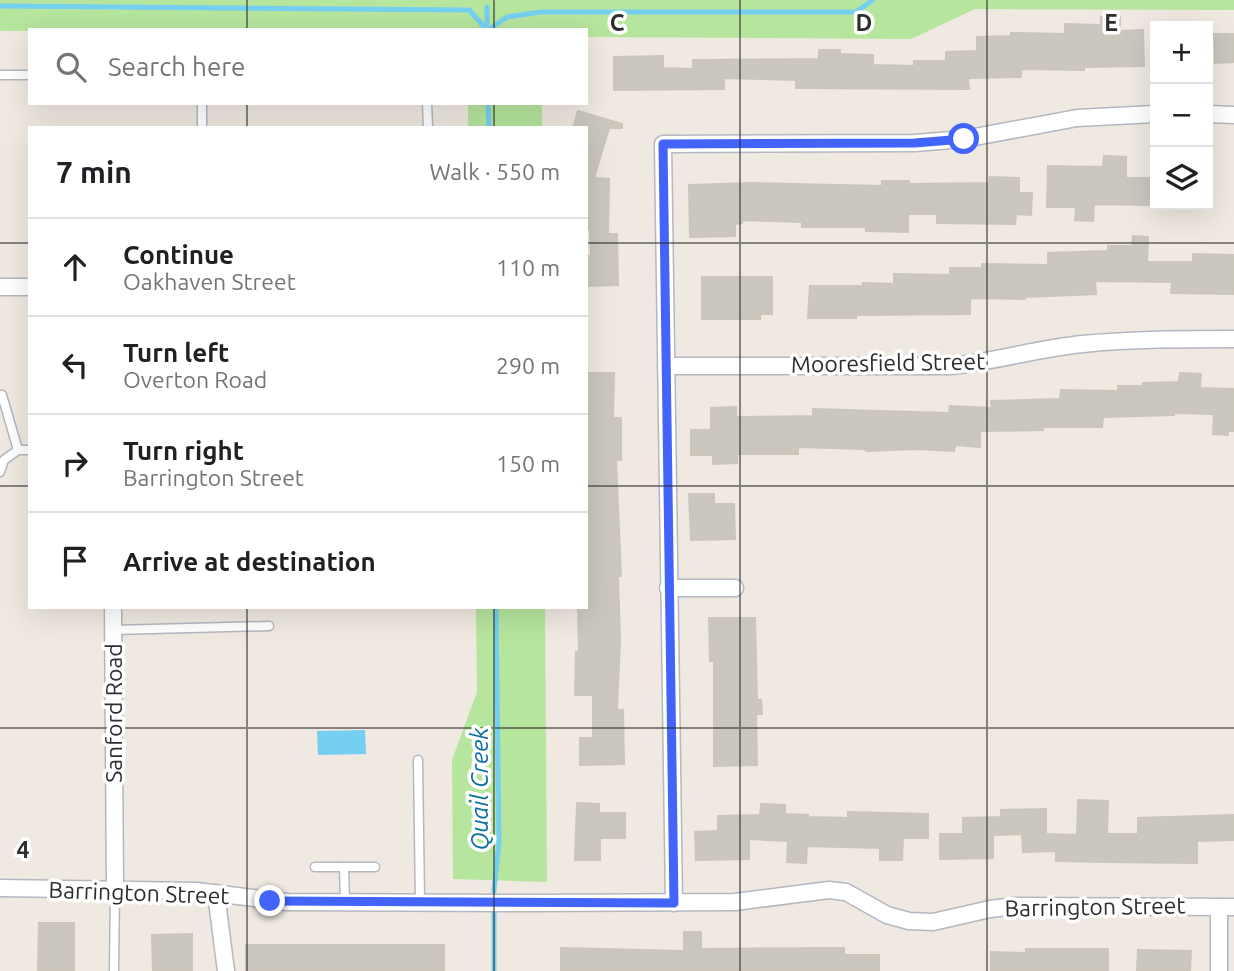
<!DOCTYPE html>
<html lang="en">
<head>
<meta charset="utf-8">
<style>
  body { margin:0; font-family:Ubuntu,sans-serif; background:#f2f2f2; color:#202124 }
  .controls { position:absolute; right:21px; top:21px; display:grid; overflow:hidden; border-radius:0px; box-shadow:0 7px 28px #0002 }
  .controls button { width:63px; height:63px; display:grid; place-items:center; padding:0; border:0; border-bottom:2px solid #e0e0e0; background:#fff; color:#202124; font:35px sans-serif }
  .stop { position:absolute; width:21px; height:21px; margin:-16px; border:5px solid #4264fb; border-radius:50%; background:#fff }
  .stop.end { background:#4264fb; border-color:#fff; box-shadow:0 2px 7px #0008 }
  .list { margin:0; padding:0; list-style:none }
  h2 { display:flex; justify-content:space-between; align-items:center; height:91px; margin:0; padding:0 28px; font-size:30px }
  h2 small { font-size:23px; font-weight:400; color:#757577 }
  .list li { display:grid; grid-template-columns:46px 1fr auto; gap:21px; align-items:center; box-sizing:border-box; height:98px; padding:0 28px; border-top:2px solid #e0e0e0 }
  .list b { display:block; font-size:26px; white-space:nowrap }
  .list p { margin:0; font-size:23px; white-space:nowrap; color:#757577 }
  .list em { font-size:23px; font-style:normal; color:#757577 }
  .icon { flex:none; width:38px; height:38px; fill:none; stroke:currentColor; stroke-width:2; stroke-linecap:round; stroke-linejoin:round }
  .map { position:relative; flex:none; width:1234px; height:971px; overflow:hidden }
  .search { position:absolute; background:#fff; box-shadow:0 7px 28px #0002; left:28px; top:28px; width:560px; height:77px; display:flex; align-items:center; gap:18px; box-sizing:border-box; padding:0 24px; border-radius:0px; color:#757577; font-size:26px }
  .panel { position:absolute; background:#fff; box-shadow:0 7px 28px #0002; left:28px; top:126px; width:560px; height:483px; border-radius:0px }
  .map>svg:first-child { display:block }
  .green { fill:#b6e59e }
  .water { fill:#75cff0 }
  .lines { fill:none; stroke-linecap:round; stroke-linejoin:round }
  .stream { stroke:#75cff0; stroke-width:5 }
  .building { fill:#cbc7bf; stroke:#cbc5ba; stroke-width:2 }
  .lane-casing { stroke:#b4b7c1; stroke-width:11 }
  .street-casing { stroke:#b4b7c1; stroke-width:19 }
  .lane { stroke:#fff; stroke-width:8 }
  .street { stroke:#fff; stroke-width:16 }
  .route { stroke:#4264fb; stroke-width:9 }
  .grid { fill:none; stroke:#2e2e2e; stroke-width:2; stroke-opacity:0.55 }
  .labels { text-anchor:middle; stroke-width:7; stroke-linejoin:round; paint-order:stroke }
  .street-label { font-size:23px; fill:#2e2e2e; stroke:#fff }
  .water-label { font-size:24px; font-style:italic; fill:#0d6fa3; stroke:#fff }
  .grid-label { font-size:23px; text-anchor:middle; font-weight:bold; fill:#2e2e2e; stroke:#fff; stroke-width:7; stroke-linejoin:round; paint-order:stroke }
</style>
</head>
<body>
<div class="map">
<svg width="1234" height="971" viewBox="0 0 1234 971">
  <rect width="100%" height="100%" fill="#efe9e1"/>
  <g class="green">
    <polygon points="0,0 1234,0 1234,10 975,9 911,39 586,37 586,30 0,31"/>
    <rect x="468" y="103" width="74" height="25"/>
    <polygon points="476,607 545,607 547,882 453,879 452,760 477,692"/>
  </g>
  <polygon class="water" points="365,730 366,754 318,755 317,731"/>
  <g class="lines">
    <g class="stream">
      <polyline points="0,6 469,10 487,30"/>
      <polyline points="487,7 487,28"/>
      <polyline points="488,30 507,17 541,12 856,12 873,0"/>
      <polyline points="488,103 489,128"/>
      <polyline points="494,971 494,889 499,843 496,607"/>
    </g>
  </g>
  <g class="building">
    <polygon points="1101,17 1120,17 1120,31 1143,30 1144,66 1084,67 1084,70 1021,69 1021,77 968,78 969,89 796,88 796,80 724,78 724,89 614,90 614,57 663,56 663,68 693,69 693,60 819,59 819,50 840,50 840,54 873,55 873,65 914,66 914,61 946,61 946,52 977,51 977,37 1011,36 1011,33 1065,34 1065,24 1101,25"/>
    <polygon points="1214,34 1234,34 1234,62 1215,63"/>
    <polygon points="578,111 622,124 622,128 609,128 594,178 609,179 608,234 617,234 618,285 586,286 586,256 591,256 590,229 586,229 586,128 573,128"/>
    <polygon points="1104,156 1126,157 1126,178 1151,178 1151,205 1094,204 1093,221 1075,220 1076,207 1047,207 1048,166 1103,167"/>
    <polygon points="990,177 1019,178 1019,193 1032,193 1031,215 1016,214 1015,224 937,223 937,214 908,214 908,232 866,231 866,227 802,227 802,222 742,220 742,223 735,224 735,236 690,237 689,185 752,183 882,186 882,181 909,181 909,184 989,183"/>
    <polygon points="1133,236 1148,237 1147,262 1193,262 1193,254 1234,255 1234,294 1171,293 1172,282 1095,281 1096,294 1025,297 1025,299 970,298 970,314 856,315 856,318 808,318 810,286 863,286 863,283 894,284 894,274 950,275 950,268 982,268 982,264 1048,265 1048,253 1108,251 1108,246 1132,246"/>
    <polygon points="702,277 772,277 772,314 760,314 760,319 702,319"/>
    <polygon points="586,373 614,373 613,418 621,418 621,460 616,460 621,576 618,576 620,641 617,710 623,710 624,764 580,765 580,738 593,738 593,695 575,695 576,652 579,652 578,607 586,607"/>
    <polygon points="1180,373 1201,374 1200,388 1234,389 1233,431 1228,431 1228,435 1213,434 1214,414 1174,413 1174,415 1103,417 1102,427 1042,427 1043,430 980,431 980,447 955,445 954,451 918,449 866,451 865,449 798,447 798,454 737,454 737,463 713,464 713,455 691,455 691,430 711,430 711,408 736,407 736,417 813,416 813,409 949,413 950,406 992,408 991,401 1060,399 1061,390 1118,391 1118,386 1143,386 1143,383 1179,382"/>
    <polygon points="689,494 714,494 714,504 734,504 735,539 691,540"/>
    <polygon points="709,618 755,618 757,700 761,700 762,714 756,714 757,765 714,766 714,661 710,661"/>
    <polygon points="1078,800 1108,801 1107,834 1138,834 1138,818 1234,815 1234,840 1197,841 1197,863 1107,862 1056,861 1056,851 1023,852 1022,834 993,835 993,858 940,859 940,834 963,834 963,818 1001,817 1001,810 1046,809 1046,834 1077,835"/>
    <polygon points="577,803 599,804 599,813 625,813 625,838 600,838 600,860 575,860"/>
    <polygon points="761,804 785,805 785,814 808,815 808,817 848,818 848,812 928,814 928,838 903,838 902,860 880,860 880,848 807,846 806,863 787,862 788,841 749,839 749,859 696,860 695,832 718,831 718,816 760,815"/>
    <polygon points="39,923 74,923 74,971 38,971"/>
    <polygon points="684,932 701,932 701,949 844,948 844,955 879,955 879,971 561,971 561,948 684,951"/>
    <polygon points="192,934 192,971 153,971 152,935"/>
    <rect x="246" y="945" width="198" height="26"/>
    <polygon points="1026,949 1108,949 1108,971 991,971 991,952 1026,953"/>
    <polygon points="1138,950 1191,951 1190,971 1137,971"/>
  </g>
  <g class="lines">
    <defs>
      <g id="lane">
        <polyline points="0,75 30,75"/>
        <polyline points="427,103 428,128"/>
        <polyline points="202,128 202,103"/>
        <polyline points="0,395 2,395 18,450 30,450"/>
        <polyline points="0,472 4,460 18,450"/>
        <polyline points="113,630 269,626"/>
        <polyline points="418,760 420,902"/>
        <polyline points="315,867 375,867"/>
        <polyline points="344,867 345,902"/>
        <polyline points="114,971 115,890"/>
      </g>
      <g id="street">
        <polyline points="1208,114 1234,115"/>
        <polyline points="0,287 30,287"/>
        <path d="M666 366H950C995 362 1038 348 1083 344 1133 339 1184 339 1234 339"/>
        <polyline points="668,588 735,588"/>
        <polyline points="113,607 115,890"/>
        <polyline points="0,888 196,891 287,902 532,903 735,902 829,890 846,892 887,915 909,921 933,922 990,909 1015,906 1234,907"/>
        <polyline points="216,893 226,971"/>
        <polyline points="674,903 663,144 915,143 964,139 1077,118 1155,114"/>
        <polyline points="1219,907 1219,971"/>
      </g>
    </defs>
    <use href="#lane" class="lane-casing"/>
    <use href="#street" class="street-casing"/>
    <use href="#lane" class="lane"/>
    <use href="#street" class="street"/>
  </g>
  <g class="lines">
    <polyline class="route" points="270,901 674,903 663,144 915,143 964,139"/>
  </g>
  <path class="grid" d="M247 0V30M494 0V30M740 0V971M987 0V971M247 103V128M494 103V128M0 243H30M586 243H1234M0 486H30M586 486H1234M247 607V971M494 607V971M0 728H1234"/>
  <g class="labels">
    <g class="street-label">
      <text transform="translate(888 363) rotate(-1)" y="8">Mooresfield Street</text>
      <text transform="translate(114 713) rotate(-90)" y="8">Sanford Road</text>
      <text transform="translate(139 893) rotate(2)" y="8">Barrington Street</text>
      <text transform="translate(1095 907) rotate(-1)" y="8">Barrington Street</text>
    </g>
    <g class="water-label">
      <text transform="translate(480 789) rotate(-90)" y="8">Quail Creek</text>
    </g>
  </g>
  <g class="grid-label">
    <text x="617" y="31">C</text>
    <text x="864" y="31">D</text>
    <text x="1111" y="31">E</text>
    <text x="23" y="858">4</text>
  </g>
</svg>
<div class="controls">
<button>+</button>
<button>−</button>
<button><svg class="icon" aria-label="layers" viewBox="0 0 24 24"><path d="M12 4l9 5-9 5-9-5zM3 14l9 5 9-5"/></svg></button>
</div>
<div class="stop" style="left:964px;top:139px"></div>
<div class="stop end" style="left:270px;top:901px"></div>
<div class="search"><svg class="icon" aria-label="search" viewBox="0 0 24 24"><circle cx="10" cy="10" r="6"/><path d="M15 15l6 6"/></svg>Search here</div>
<section class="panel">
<h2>7 min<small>Walk · 550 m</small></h2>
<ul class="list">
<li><svg class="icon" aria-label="ahead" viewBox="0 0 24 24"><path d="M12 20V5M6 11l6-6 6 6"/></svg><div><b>Continue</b><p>Oakhaven Street</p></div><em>110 m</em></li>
<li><svg class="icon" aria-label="left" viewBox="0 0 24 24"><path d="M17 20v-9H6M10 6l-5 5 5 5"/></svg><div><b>Turn left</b><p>Overton Road</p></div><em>290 m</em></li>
<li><svg class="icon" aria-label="right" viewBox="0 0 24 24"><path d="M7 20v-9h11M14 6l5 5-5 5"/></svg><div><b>Turn right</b><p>Barrington Street</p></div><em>150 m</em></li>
<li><svg class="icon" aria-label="arrive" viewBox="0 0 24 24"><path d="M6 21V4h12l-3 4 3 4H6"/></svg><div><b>Arrive at destination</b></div></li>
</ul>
</section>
</div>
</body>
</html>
